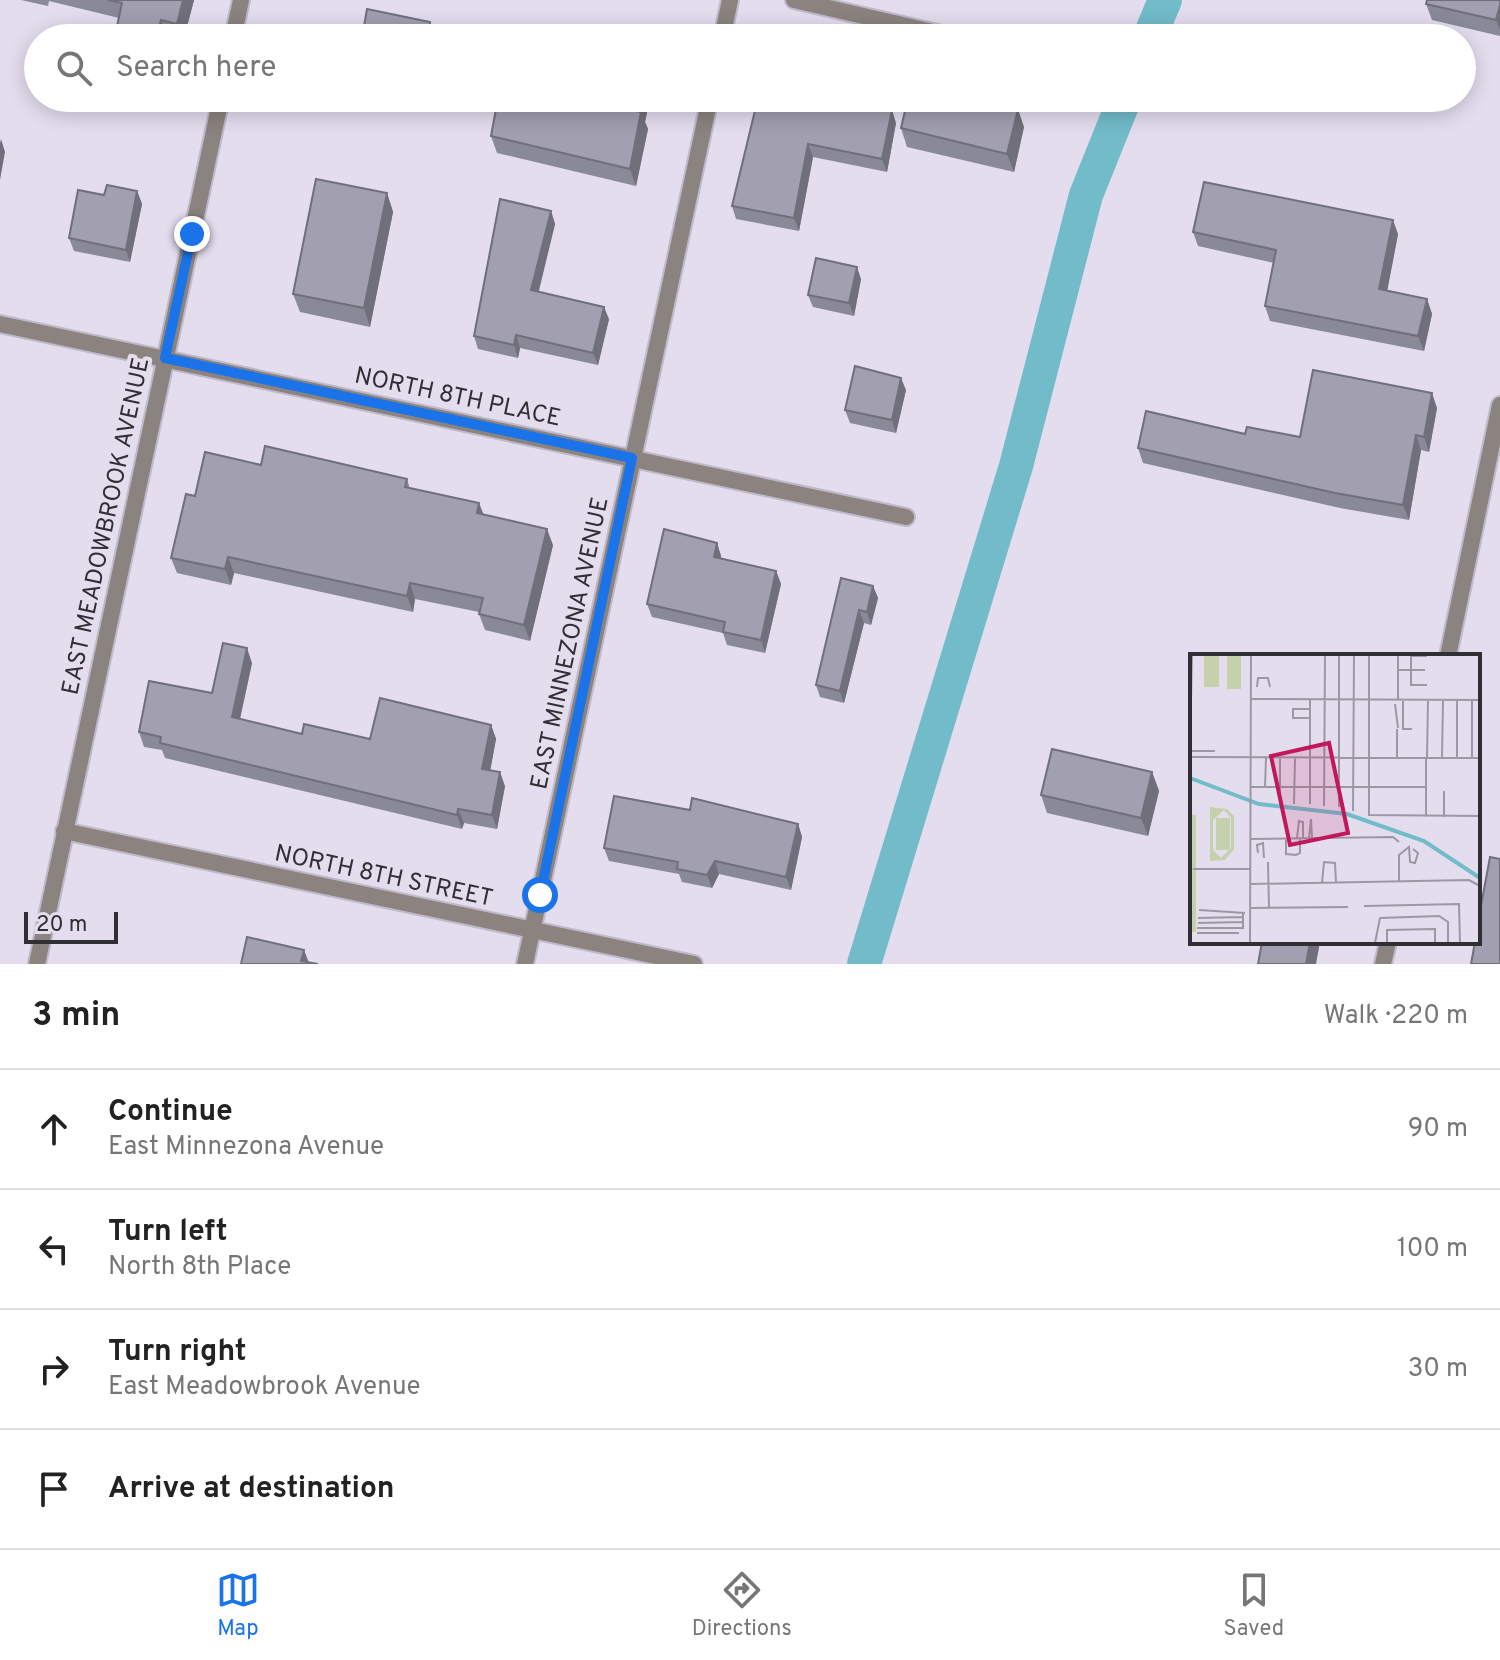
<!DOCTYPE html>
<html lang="en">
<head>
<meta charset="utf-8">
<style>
  body { margin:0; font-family:Overpass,sans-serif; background:#f6f6f6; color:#222 }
  .scale { position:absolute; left:24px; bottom:20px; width:94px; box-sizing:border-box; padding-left:8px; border:4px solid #312f36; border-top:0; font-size:22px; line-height:28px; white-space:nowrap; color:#312f36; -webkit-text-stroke:6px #e3ddee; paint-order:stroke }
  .stop { position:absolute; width:24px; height:24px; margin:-18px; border:6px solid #1a73e8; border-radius:50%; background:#fff }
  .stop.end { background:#1a73e8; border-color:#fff; box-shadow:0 2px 8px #0008 }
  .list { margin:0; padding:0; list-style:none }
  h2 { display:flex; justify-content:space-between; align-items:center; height:104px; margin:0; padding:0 32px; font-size:34px }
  h2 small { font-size:26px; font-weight:400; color:#767676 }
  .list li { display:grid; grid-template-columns:52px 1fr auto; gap:24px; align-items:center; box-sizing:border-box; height:120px; padding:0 32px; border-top:2px solid #e0e0e0 }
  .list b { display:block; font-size:30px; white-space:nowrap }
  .list p { margin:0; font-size:26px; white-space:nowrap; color:#767676 }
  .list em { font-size:26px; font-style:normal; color:#767676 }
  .icon { flex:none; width:44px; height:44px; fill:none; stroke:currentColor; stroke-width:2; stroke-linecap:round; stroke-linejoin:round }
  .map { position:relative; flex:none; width:1500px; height:964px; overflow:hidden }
  .search { position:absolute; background:#fff; box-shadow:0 4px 20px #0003; left:24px; right:24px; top:24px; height:88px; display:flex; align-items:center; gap:20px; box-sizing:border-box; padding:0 28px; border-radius:44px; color:#767676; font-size:30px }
  .sheet { height:584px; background:#fff }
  nav { display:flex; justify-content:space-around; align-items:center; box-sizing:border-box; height:112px; border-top:2px solid #e0e0e0; background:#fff; font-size:22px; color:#767676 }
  nav a { display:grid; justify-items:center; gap:4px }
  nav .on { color:#1a73e8 }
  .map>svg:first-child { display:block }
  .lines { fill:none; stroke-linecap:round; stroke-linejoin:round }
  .canal { stroke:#72bcca; stroke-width:34 }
  .minor-casing { stroke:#bfbac9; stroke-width:20 }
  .minor { stroke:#8b837f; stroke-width:16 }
  .wall { fill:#8a8997 }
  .shaded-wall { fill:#716f7b }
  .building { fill:#a19fb0; stroke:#716f7b; stroke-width:2 }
  .route { stroke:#1a73e8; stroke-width:10 }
  .labels { text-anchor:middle; stroke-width:8; stroke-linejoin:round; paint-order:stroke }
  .street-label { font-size:24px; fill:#312f36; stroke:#e3ddee }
  .inset-river { fill:none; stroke:#72bcca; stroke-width:4 }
  .inset-road { fill:none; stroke:#9c97a4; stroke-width:2 }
  .view { fill:#c2185b; fill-opacity:0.15; stroke:#c2185b; stroke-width:4 }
  .inset-edge { fill:none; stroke:#312f36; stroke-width:4 }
</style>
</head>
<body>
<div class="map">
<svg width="1500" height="964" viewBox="0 0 1500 964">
  <rect width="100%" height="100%" fill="#e3ddee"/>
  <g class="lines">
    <g class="canal">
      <polyline points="1149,38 1165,0"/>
      <polyline points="864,964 1016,466 1086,195 1125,98"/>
    </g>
    <defs>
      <g id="minor">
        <polyline points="794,0 959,38"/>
        <polyline points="233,38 241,0"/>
        <polyline points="722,38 730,0"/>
        <polyline points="0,324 906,517"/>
        <polyline points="1448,656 1500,405"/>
        <polyline points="64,831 694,964"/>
        <polyline points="37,964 221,98"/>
        <polyline points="525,964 710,98"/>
        <polyline points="1383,964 1388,942"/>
      </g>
    </defs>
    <use href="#minor" class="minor-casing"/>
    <use href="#minor" class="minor"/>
  </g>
  <g class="wall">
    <polygon points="21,0 194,0 184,38 167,37 167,38 118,38 116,31 119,18 49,1 48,6"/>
    <polygon points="1500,0 1500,36 1432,20 1426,4"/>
    <polygon points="385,98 414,98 413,103"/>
    <polygon points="498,98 650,98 645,122 648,129 636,186 497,153 491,136"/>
    <polygon points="758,98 896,123 887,172 813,157 799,231 736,219 732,206"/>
    <polygon points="1024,127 1014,172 907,147 901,128"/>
    <polygon points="137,191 142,204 130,262 74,251 69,238 104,195"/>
    <polygon points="387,193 393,212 370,327 300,312 293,294"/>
    <polygon points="551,211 555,224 538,292 609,319 598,365 520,348 518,358 478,349 474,336"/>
    <polygon points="1193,232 1398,234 1387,290 1427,299 1432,314 1424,351 1270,321 1265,306 1274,263 1198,246"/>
    <polygon points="861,279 854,316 813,307 808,295"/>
    <polygon points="906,390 896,433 850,423 845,410"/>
    <polygon points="1437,408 1429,452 1421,450 1409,520 1340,508 1143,463 1138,448 1245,434 1300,437"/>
    <polygon points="261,465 407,479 410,489 484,514 553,545 530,641 485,630 479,614 479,612 415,599 413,612 234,573 231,585 177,573 171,558 195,496"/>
    <polygon points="717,543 721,556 721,558 776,571 781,584 765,653 727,645 723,633 652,617 647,604"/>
    <polygon points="873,586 878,598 871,625 864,623 844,703 820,697 816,685"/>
    <polygon points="252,663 240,719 302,734 370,739 491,725 496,739 490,770 505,786 497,829 464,823 462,829 165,758 162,750 144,747 139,732 212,693"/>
    <polygon points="1152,772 1159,791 1148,836 1047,813 1041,795"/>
    <polygon points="690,810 798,824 802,837 791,890 719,874 712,888 682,882 679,874 609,861 604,848"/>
  </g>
  <g class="shaded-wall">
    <polygon points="183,0 194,0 184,38 182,38 177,24"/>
    <polygon points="1500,5 1500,30 1496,20"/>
    <polygon points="161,20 167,37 167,38 156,38"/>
    <polygon points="430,22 435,35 434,38 427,38"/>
    <polygon points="640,98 650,98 645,122 648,129 636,186 630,169"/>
    <polygon points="1018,109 1024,127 1014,172 1007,154"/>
    <polygon points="892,110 896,123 887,172 882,159"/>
    <polygon points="1,139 5,152 0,180 0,143"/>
    <polygon points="808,144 813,157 799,231 794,218"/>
    <polygon points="137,191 142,204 130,262 126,250"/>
    <polygon points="387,193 393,212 370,327 364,308"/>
    <polygon points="551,211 555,224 536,303 531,290"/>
    <polygon points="1393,220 1398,234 1385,303 1379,289"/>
    <polygon points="857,267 861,279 854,316 849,303"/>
    <polygon points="1427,299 1432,314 1424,351 1418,336"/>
    <polygon points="604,307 609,319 598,365 593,353"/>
    <polygon points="516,335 520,348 518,358 514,345"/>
    <polygon points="901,378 906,390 896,433 892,420"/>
    <polygon points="1432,393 1437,408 1429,452 1424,437"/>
    <polygon points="1416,435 1421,450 1409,520 1403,505"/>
    <polygon points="479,503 485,518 477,513"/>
    <polygon points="547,529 553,545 530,641 524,625"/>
    <polygon points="717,543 721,556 718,570 714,557"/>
    <polygon points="228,557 234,573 231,585 225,569"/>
    <polygon points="776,571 781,584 765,653 761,640"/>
    <polygon points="410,583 415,599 413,612 407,596"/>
    <polygon points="873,586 878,598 871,625 867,612"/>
    <polygon points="859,610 864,623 844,703 840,691"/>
    <polygon points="247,648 252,663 237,732 232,717"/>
    <polygon points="491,725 496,739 488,783 482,769"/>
    <polygon points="500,772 505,786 497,829 492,815"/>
    <polygon points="1152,772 1159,791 1148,836 1141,818"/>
    <polygon points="458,809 464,823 462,829 457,815"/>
    <polygon points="798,824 802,837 791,890 786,877"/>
    <polygon points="715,861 719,874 712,888 707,875"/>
    <polygon points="1310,942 1320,942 1316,964 1306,964"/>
    <polygon points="304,950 309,963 301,961"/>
  </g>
  <g class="building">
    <polygon points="108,0 183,0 177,24 161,20 156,38 143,38 116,31 122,3"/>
    <polygon points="1427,0 1500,0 1500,5 1496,20 1426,4"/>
    <polygon points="367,9 430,22 427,38 362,38"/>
    <polygon points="498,98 640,98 637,111 641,112 630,169 491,136"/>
    <polygon points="758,98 830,98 892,110 882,159 808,144 794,218 732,206"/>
    <polygon points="908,98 973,98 1018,109 1007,154 901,128"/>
    <polygon points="316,179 387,193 364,308 293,294"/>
    <polygon points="1204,182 1393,220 1379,289 1427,299 1418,336 1265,306 1276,250 1193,232"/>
    <polygon points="107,185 137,191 126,250 69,238 78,190 104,195"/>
    <polygon points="500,199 551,211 531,290 604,307 593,353 516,335 514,345 474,336"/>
    <polygon points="816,258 857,267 849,303 808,295"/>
    <polygon points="855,366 901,378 892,420 845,410"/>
    <polygon points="1313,370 1432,393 1424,437 1416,435 1403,505 1335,493 1138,448 1146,411 1245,434 1247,427 1300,437"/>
    <polygon points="265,446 407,479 405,487 479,503 477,513 547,529 524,625 479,614 483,598 410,583 407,596 228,557 225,569 171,558 186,494 195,496 205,452 261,465"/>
    <polygon points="664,529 717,543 714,557 776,571 761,640 723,632 725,622 647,604"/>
    <polygon points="841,578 873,586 867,612 859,610 840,691 816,685"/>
    <polygon points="223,643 247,648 232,717 302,734 304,724 370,739 380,698 491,725 482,769 500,772 492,815 458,809 457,815 160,743 161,737 139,732 149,681 212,693"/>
    <polygon points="1052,749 1152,772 1141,818 1041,795"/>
    <polygon points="614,796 690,810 692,798 798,824 786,877 715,861 707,875 677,869 678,862 604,848"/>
    <polygon points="1490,857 1500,859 1500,964 1471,964 1475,942 1478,942 1478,922"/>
    <polygon points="247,937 304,950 301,961 318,964 241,964"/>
    <polygon points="1262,942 1310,942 1306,964 1258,964"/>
  </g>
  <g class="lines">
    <polyline class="route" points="192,234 165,358 632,458 540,895"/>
  </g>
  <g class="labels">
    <g class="street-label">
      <text transform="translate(458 396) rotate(12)" y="8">NORTH 8TH PLACE</text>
      <text transform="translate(105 526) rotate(-78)" y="8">EAST MEADOWBROOK AVENUE</text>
      <text transform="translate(569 643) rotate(-78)" y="8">EAST MINNEZONA AVENUE</text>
      <text transform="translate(384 875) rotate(12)" y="8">NORTH 8TH STREET</text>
    </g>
  </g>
  <g transform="translate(1190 654)">
    <rect width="290" height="290" fill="#e3ddee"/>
    <path d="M14 1H29V33H14ZM37 1H51V35H37ZM20 153 37 155 44 162V195L35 206 20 207ZM34 156 41 164V194L31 204 23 196V166ZM0 161H6V278H0ZM26 164H40V196H26Z" fill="#c4d1ab" fill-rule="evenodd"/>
    <path class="inset-river" d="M0 124 69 150 157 160 234 187 290 224"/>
    <path class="inset-road" d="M179 1V161L290 162M237 2H221V31H237M208 16H235M67 33 68 24H78L80 33M61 45 290 46M120 46V150M208 46V1M213 46V75H222M267 46V104M1 47 2 1M205 50 208 74M120 55H103V64H120M0 97H25M0 103 290 104M90 104V147M207 104V75M237 104 238 46M252 104 253 46M282 104V46M61 133H236M75 133 76 104M104 150 105 104M134 152 135 1M149 153V1M163 157 164 1M236 163V104M254 163V137M96 184V200L106 201 110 199V184M107 184 109 167 113 168V184M119 184 121 165 122 184M61 185 203 183 209 188M68 199 67 191 73 189 74 204M78 208 79 254M3 215H61M209 227V201L219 193 220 208 225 209 228 199 223 195M132 229 134 208 145 209 146 229M61 230 279 226 290 232M174 252 269 250 270 289M60 254 158 253M9 256 55 259M8 264 53 263M8 269 53 268M7 274H53V258M7 279H49M60 289 61 1M185 289 190 264 249 262 258 268V289M197 289V276L245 275V289"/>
    <path class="view" d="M139 89 158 179 100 191 81 102Z"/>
    <rect width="290" height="290" class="inset-edge"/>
  </g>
</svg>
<div class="scale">20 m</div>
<div class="stop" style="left:540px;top:895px"></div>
<div class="stop end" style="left:192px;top:234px"></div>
<div class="search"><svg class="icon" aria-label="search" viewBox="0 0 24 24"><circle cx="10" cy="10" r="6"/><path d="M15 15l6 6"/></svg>Search here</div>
</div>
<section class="sheet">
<h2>3 min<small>Walk · 220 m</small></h2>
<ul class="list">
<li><svg class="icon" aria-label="ahead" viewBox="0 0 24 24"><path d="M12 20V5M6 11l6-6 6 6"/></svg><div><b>Continue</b><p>East Minnezona Avenue</p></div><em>90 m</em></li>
<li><svg class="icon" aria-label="left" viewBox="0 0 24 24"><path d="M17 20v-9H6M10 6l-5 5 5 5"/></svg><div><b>Turn left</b><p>North 8th Place</p></div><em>100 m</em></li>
<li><svg class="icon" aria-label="right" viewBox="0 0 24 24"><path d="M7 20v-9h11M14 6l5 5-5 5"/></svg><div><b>Turn right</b><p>East Meadowbrook Avenue</p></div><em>30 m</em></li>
<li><svg class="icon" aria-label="arrive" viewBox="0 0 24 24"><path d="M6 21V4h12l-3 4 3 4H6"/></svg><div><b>Arrive at destination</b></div></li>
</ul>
</section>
<nav>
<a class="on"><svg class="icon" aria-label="map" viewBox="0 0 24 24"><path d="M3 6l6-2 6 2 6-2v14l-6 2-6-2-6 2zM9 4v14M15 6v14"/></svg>Map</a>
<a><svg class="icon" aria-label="directions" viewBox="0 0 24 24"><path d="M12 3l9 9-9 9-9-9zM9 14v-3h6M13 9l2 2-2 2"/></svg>Directions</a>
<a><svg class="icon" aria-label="saved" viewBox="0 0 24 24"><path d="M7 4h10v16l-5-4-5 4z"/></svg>Saved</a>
</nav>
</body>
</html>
